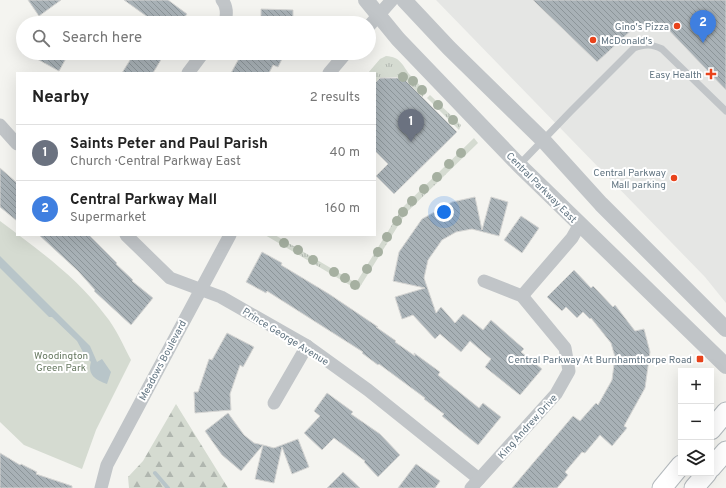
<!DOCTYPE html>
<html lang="en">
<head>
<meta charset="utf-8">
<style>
  body { margin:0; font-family:Overpass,sans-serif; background:#f2f2f2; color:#222 }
  .controls { position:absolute; right:12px; bottom:12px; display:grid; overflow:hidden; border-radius:0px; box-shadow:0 4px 16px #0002 }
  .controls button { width:36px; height:36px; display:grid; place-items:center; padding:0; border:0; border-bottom:1px solid #e0e0e0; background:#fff; color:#222; font:20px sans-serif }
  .you { position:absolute; left:444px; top:212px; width:14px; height:14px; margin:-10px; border:3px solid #fff; border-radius:50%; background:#1a73e8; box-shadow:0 0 0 6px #1a73e833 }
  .badge { display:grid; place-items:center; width:26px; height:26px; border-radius:50%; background:#e9431b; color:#fff; font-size:13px; font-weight:700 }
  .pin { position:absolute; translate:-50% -33px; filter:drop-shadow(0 1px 2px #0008) }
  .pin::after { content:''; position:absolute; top:21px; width:14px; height:12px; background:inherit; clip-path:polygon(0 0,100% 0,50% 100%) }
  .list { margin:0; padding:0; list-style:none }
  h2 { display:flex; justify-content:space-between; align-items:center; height:52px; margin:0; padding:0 16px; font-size:17px }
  h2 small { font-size:13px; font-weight:400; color:#767676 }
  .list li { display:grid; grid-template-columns:26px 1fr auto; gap:12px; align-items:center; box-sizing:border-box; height:56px; padding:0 16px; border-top:1px solid #e0e0e0 }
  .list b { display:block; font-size:15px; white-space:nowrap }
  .list p { margin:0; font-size:13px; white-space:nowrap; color:#767676 }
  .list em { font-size:13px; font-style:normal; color:#767676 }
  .icon { flex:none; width:22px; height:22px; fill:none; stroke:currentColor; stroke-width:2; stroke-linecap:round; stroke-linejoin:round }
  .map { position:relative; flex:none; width:726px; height:488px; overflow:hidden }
  .search { position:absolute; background:#fff; box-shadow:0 4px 16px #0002; left:16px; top:16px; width:360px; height:44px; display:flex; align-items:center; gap:10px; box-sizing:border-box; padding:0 14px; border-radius:22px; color:#767676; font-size:15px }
  .panel { position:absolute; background:#fff; box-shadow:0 4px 16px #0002; left:16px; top:72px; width:360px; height:164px; border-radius:0px }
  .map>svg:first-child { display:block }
  .built { fill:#e5e6e4 }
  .grass { fill:url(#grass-tufts) }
  .forest { fill:url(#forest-firs) }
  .park { fill:#d5dbd1 }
  .water { fill:#b8c5c9 }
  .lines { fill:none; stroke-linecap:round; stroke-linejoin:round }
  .stream { stroke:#b8c5c9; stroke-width:4 }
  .building { fill:url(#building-back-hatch); stroke:#d5d5d3 }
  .secondary-casing { stroke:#b3b9bd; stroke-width:21 }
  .service { stroke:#c1c5c8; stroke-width:7 }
  .minor { stroke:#c1c5c8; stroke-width:13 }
  .tertiary { stroke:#c1c5c8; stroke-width:16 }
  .secondary { stroke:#fff; stroke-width:19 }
  .tree { fill:#a6b0a1 }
  .poi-dot { fill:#e9431b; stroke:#fff; stroke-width:1.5 }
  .labels { text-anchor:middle; stroke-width:4; stroke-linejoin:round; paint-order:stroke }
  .poi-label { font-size:10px; fill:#627582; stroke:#fff; text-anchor:end }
  .street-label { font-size:10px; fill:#627582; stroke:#fff }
  .park-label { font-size:10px; fill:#677961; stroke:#fff }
</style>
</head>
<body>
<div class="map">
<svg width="726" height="488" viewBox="0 0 726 488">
  <defs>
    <pattern id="grass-tufts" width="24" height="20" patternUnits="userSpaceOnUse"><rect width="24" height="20" fill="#d5dbd1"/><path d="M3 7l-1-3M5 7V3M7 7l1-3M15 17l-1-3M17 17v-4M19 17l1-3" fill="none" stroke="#b0b6af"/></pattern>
    <pattern id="forest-firs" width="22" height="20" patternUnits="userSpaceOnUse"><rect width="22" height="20" fill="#d5dbd1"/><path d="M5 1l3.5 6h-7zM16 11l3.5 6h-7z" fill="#b0b6af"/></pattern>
    <pattern id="building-back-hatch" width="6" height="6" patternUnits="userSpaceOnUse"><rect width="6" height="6" fill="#a8b1b6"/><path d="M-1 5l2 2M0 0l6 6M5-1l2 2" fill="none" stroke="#8c9599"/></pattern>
  </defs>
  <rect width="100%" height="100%" fill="#f4f4f0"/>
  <polygon class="built" points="436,0 726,0 726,303 705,277"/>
  <g class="grass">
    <path d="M386 56C401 57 402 65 410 75 415 81 421 86 427 92L422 97 400 80V78L396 77 383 78V80H378L375 83V73H368L380 59Z"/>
    <polygon points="430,95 461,125 459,130 427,98"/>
    <polygon points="474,138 478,143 406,213 358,290 265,235 275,235 356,283 403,207"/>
  </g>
  <polygon class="forest" points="176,404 228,488 129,488 128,477 143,461"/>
  <path class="park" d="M0 221C37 249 77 277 105 315 116 328 123 345 131 360L96 430 82 469 24 445 0 422Z"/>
  <path class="water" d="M0 256 90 346 97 362 102 359 111 372 107 384C96 380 87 375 91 362L83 352 77 341 52 317H49L0 268Z"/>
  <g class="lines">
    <polyline class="stream" points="155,473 168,488"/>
  </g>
  <g class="building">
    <polygon points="28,0 61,0 39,16"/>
    <polygon points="124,0 168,0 187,14 180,23 146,23 149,18"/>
    <polygon points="533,0 726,0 726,90 662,23 637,25 597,62"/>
    <polygon points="261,9 293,10 293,23 261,23"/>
    <polygon points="26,53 69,53 59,71"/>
    <polygon points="119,53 165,53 153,73 122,73 130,60"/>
    <polygon points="242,53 285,53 278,67 273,65 269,73 231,73"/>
    <polygon points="380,78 403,78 457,132 394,194 376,176 388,164 375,151 375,83"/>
    <polygon points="0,168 17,183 17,221 0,207"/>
    <polygon points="475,197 482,230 491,197 508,202 499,236 472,229 456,232 442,240 428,260 424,278 436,313 441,307 455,323 463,314 483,330 491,320 524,349 521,352 542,369 520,395 485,367 491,359 470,341 461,352 440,334 435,339 413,315 402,319 395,297 425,288 393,281 399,252 422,219 452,202"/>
    <polygon points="521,216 539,228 522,253 504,240"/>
    <polygon points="39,235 89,235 117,263 116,264 133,280 132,281 153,298 131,325 94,291 95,290 78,271"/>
    <polygon points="262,252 282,263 281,265 329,294 378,327 376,327 396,341 395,342 415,356 414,353 440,372 438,375 479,408 483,403 501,417 478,445 442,416 444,414 424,399 425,398 379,364 378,365 362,353 363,352 267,291 266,293 246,282"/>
    <polygon points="574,270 591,288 593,286 613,307 615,305 635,331 644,329 650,352 645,388 624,426 627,428 612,446 600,435 585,453 582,452 565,472 568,475 557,488 512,488 573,416 580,421 596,403 598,405 612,380 615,357 611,343 591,318 590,319 583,312 577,318 566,307 562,311 547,297"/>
    <polygon points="227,333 254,347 243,367 240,365 230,394 231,410 195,413 194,392 198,392 209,359 212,360"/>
    <polygon points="327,393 353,412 351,414 380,434 400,455 378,477 364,462 365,461 334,438 322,450 304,433 320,416 314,411"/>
    <polygon points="228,413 244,435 254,443 263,445 241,471 222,455 205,431"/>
    <polygon points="298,439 309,467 292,474 282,447 274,483 255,479 263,445 274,448"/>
    <polygon points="0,453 20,465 21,464 37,472 36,474 72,486 72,488 0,488"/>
    <polygon points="416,464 440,481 435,488 398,488"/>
    <polygon points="343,472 360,488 327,488"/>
  </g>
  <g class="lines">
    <defs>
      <g id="secondary">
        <polyline points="711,430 726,412"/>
        <polyline points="711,468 726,451"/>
        <polyline points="662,488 681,465"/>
        <polyline points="694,488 707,473"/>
      </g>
    </defs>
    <use href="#secondary" class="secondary-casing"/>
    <path class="service" d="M519 165 571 111 634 48C645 44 652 44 662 49L726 111"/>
    <g class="minor">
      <path d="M222 0C227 6 227 15 225 23"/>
      <polyline points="369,26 392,0"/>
      <polyline points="188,73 203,53"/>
      <polyline points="329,73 346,53"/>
      <polyline points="0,125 17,144"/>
      <polyline points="126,235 170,278 221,297 307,346 368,390 479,479"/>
      <polyline points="522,296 572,238 580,224"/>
      <polyline points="274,403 307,346"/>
      <polyline points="101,488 107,465 230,235"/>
      <polyline points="471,488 556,394 569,371 565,348 522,296 484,281"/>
    </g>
    <g class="tertiary">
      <polyline points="366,0 398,39 519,165 726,366"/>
      <polyline points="404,0 449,48 543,140 601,204 726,329"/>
    </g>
    <use href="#secondary" class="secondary"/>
  </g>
  <g class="tree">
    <circle cx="403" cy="77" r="5"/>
    <circle cx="413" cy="81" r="5"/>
    <circle cx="422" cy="90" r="5"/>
    <circle cx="438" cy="105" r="5"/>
    <circle cx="453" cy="120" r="5"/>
    <circle cx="461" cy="153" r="5"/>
    <circle cx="449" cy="164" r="5"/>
    <circle cx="437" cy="177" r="5"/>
    <circle cx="424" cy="189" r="5"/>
    <circle cx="412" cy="201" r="5"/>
    <circle cx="403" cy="212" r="5"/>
    <circle cx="397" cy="221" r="5"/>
    <circle cx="387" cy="237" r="5"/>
    <circle cx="284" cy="243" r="5"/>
    <circle cx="298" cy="250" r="5"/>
    <circle cx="378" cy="252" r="5"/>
    <circle cx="313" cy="260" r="5"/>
    <circle cx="367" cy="269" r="5"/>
    <circle cx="334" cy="272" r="5"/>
    <circle cx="345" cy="278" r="5"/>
    <circle cx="355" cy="285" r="5"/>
  </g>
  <g class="poi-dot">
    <circle cx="677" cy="26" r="4"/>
    <circle cx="593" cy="40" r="4"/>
    <path d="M709 68h4v4h4v4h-4v4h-4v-4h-4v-4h4z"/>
    <circle cx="674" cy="178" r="4"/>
    <rect x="696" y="355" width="8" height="8" rx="2"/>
  </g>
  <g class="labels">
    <g class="poi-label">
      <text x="669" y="30">Gino's Pizza</text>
      <text x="601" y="44" text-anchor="start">McDonald's</text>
      <text x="702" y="78">Easy Health</text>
      <text x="666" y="176">Central Parkway<tspan x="666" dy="12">Mall parking</tspan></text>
      <text x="692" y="363">Central Parkway At Burnhamthorpe Road</text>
    </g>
    <g class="street-label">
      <text transform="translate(542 187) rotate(45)" y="4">Central Parkway East</text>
      <text transform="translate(286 336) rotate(32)" y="4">Prince George Avenue</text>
      <text transform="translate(162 360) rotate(-62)" y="4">Meadows Boulevard</text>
      <text transform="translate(527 426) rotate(-48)" y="4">King Andrew Drive</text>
    </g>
    <g class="park-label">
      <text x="61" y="359">Woodington<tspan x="61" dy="12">Green Park</tspan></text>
    </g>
  </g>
</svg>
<div class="controls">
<button>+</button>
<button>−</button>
<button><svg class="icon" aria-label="layers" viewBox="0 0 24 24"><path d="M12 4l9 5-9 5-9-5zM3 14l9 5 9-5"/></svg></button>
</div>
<div class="you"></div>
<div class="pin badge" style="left:411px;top:142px;background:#6b7280">1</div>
<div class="pin badge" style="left:703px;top:43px;background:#3f7fe0">2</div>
<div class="search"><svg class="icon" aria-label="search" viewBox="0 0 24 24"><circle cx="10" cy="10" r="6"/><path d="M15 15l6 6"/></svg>Search here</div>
<section class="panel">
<h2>Nearby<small>2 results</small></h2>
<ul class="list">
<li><span class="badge" style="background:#6b7280">1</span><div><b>Saints Peter and Paul Parish</b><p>Church · Central Parkway East</p></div><em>40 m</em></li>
<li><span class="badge" style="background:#3f7fe0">2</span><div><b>Central Parkway Mall</b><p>Supermarket</p></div><em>160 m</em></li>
</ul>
</section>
</div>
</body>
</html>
